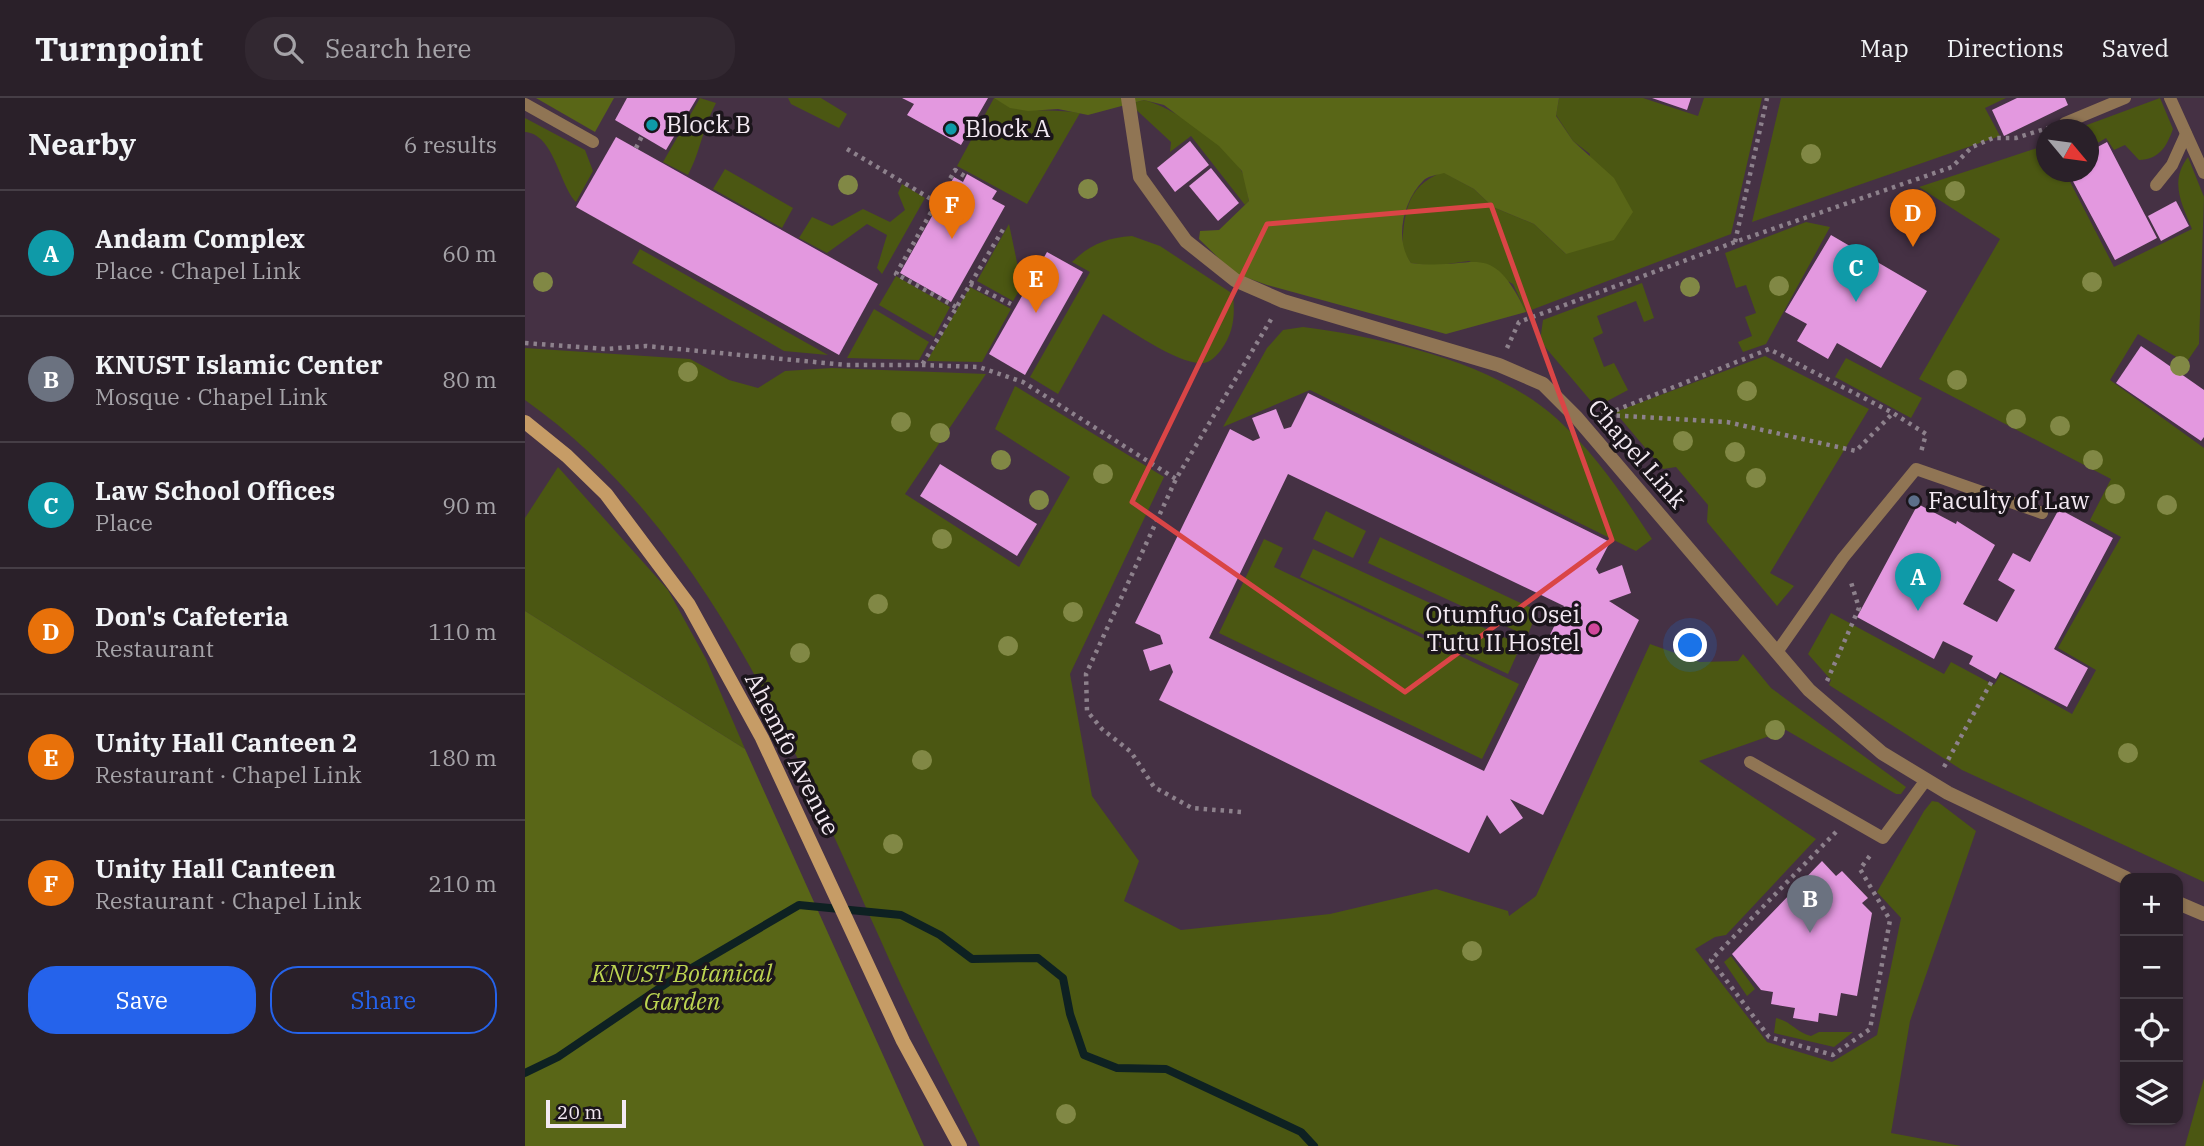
<!DOCTYPE html>
<html lang="en">
<head>
<meta charset="utf-8">
<style>
  body { margin:0; font-family:"IBM Plex Serif",serif; background:#322831; color:#f1f3f6 }
  .controls { position:absolute; right:21px; bottom:21px; display:grid; overflow:hidden; border-radius:14px; box-shadow:0 2px 5px #0004 }
  .controls button { width:63px; height:63px; display:grid; place-items:center; padding:0; border:0; border-bottom:2px solid #463e46; background:#2a2029; color:#f1f3f6; font:35px sans-serif }
  .compass { position:absolute; left:1511px; top:21px; width:63px; height:63px; border-radius:50%; background:#2a2029; box-shadow:0 2px 5px #0004; rotate:119deg }
  .scale { position:absolute; left:21px; bottom:18px; width:80px; box-sizing:border-box; padding-left:7px; border:4px solid #f3e9f2; border-top:0; font-size:19px; line-height:24px; white-space:nowrap; color:#f3e9f2; -webkit-text-stroke:5px #1b151b; paint-order:stroke }
  .you { position:absolute; left:1166px; top:548px; width:24px; height:24px; margin:-18px; border:5px solid #fff; border-radius:50%; background:#1a73e8; box-shadow:0 0 0 10px #1a73e833 }
  .badge { display:grid; place-items:center; width:46px; height:46px; border-radius:50%; background:#2563eb; color:#fff; font-size:23px; font-weight:700 }
  .pin { position:absolute; translate:-50% -58px; filter:drop-shadow(0 2px 4px #0008) }
  .pin::after { content:''; position:absolute; top:37px; width:24px; height:21px; background:inherit; clip-path:polygon(0 0,100% 0,50% 100%) }
  .list { margin:0; padding:0; list-style:none }
  h2 { display:flex; justify-content:space-between; align-items:center; height:91px; margin:0; padding:0 28px; font-size:30px }
  h2 small { font-size:23px; font-weight:400; color:#a5a3a8 }
  .list li { display:grid; grid-template-columns:46px 1fr auto; gap:21px; align-items:center; box-sizing:border-box; height:126px; padding:0 28px; border-top:2px solid #463e46 }
  .list b { display:block; font-size:26px; white-space:nowrap }
  .list p { margin:0; font-size:23px; white-space:nowrap; color:#a5a3a8 }
  .list em { font-size:23px; font-style:normal; color:#a5a3a8 }
  .actions { display:flex; gap:14px; padding:21px 28px }
  .actions a { flex:1; padding:16px 0; border:2px solid #2563eb; border-radius:28px; text-align:center; font-size:24px; color:#2563eb }
  .actions .main { background:#2563eb; color:#fff }
  .icon { flex:none; width:38px; height:38px; fill:none; stroke:currentColor; stroke-width:2; stroke-linecap:round; stroke-linejoin:round }
  .map { position:relative; flex:none; width:1679px; height:1048px; overflow:hidden }
  header { display:flex; align-items:center; gap:42px; box-sizing:border-box; height:98px; padding:0 35px; background:#2a2029; border-bottom:2px solid #463e46 }
  header strong { font-size:33px }
  nav { display:flex; gap:38px; margin-inline-start:auto; font-size:24px }
  .search { width:490px; height:63px; background:#322831; display:flex; align-items:center; gap:18px; box-sizing:border-box; padding:0 24px; border-radius:28px; color:#a5a3a8; font-size:26px }
  main { display:flex }
  aside { flex:1; background:#2a2029 }
  .map>svg:first-child { display:block }
  .built { fill:#453144; fill-rule:evenodd }
  .green { fill:#4b5712 }
  .forest { fill:#596617 }
  .lines { fill:none; stroke-linecap:round; stroke-linejoin:round }
  .stream { stroke:#0e2122; stroke-width:8 }
  .building { fill:#e398df; fill-rule:evenodd }
  .path { stroke:#8d818c; stroke-width:4.5; stroke-dasharray:3.5 5; stroke-linecap:butt }
  .lane { stroke:#907554; stroke-width:12 }
  .street { stroke:#907554; stroke-width:14 }
  .secondary { stroke:#c69c66; stroke-width:14 }
  .tree { fill:#818845 }
  .marked { fill:none; stroke:#da4546; stroke-width:5; stroke-linejoin:round }
  .culture-dot { fill:#0f9aa8; stroke:#1b151b; stroke-width:2.5 }
  .service-dot { fill:#5c6f8a; stroke:#1b151b; stroke-width:2.5 }
  .hotel-dot { fill:#d1479c; stroke:#1b151b; stroke-width:2.5 }
  .labels { text-anchor:middle; stroke-width:7; stroke-linejoin:round; paint-order:stroke }
  .poi-label { font-size:24px; fill:#f3e9f2; stroke:#1b151b; text-anchor:start }
  .street-label { font-size:24px; fill:#f3e9f2; stroke:#1b151b }
  .park-label { font-size:24px; font-style:italic; fill:#bcd451; stroke:#1b151b }
</style>
</head>
<body>
<header>
<strong>Turnpoint</strong>
<div class="search"><svg class="icon" aria-label="search" viewBox="0 0 24 24"><circle cx="10" cy="10" r="6"/><path d="M15 15l6 6"/></svg>Search here</div>
<nav><a>Map</a><a>Directions</a><a>Saved</a></nav>
</header>
<main>
<aside>
<h2>Nearby<small>6 results</small></h2>
<ul class="list">
<li><span class="badge" style="background:#0f9aa8">A</span><div><b>Andam Complex</b><p>Place · Chapel Link</p></div><em>60 m</em></li>
<li><span class="badge" style="background:#6b7280">B</span><div><b>KNUST Islamic Center</b><p>Mosque · Chapel Link</p></div><em>80 m</em></li>
<li><span class="badge" style="background:#0f9aa8">C</span><div><b>Law School Offices</b><p>Place</p></div><em>90 m</em></li>
<li><span class="badge" style="background:#e8710a">D</span><div><b>Don's Cafeteria</b><p>Restaurant</p></div><em>110 m</em></li>
<li><span class="badge" style="background:#e8710a">E</span><div><b>Unity Hall Canteen 2</b><p>Restaurant · Chapel Link</p></div><em>180 m</em></li>
<li><span class="badge" style="background:#e8710a">F</span><div><b>Unity Hall Canteen</b><p>Restaurant · Chapel Link</p></div><em>210 m</em></li>
</ul>
<div class="actions"><a class="main">Save</a><a>Share</a></div>
</aside>
<div class="map">
<svg width="1679" height="1048" viewBox="0 0 1679 1048">
  <rect width="100%" height="100%" fill="#382a37"/>
  <path class="built" d="M0 0H1679V1048H0ZM1521 32H1563V74H1521ZM1600 780H1653V1022H1600Z"/>
  <g class="green">
    <path d="M175 0 191 5C177 32 176 52 163 77L138 64Z"/>
    <polygon points="263,0 296,0 322,16 314,30 266,6"/>
    <path d="M469 0C497 17 525 10 555 15L502 106 432 68Z"/>
    <path d="M1034 0H1118L1173 18 1179 0H1237L1206 136 1001 214 988 186 944 163 908 168 886 165 877 153C879 117 880 88 918 74L949 91 968 109 1009 126 1041 156 1065 56 1048 43 1031 17Z"/>
    <polygon points="1256,0 1481,0 1460,10 1475,38 1227,124"/>
    <path d="M1635 0 1648 31C1641 50 1634 61 1614 62L1600 47 1589 52 1581 40 1564 50 1563 32 1551 31Z"/>
    <path d="M619 2C650 10 698 45 716 72 721 80 722 94 724 103L720 107 666 38 645 54 646 44 605 6Z"/>
    <path d="M0 20 60 52 68 73 51 104C34 86 29 36 0 34Z"/>
    <path d="M1521 47V74H1540L1589 169 1667 131C1657 106 1644 84 1663 59L1679 99 1674 246 1661 265 1613 236 1585 282 1679 350V784L1437 672 1304 587 1306 582 1283 556 1306 515 1419 576 1426 564 1469 587 1476 576 1547 616 1571 572 1533 550 1596 439 1565 422 1586 381 1394 281 1475 141 1394 89Z"/>
    <polygon points="200,71 268,110 257,130 188,91"/>
    <polygon points="377,86 400,100 357,176 352,170 362,137 342,126 302,155 274,140 287,119 307,128 338,111 365,124 380,112 373,95"/>
    <polygon points="1281,124 1305,129 1241,246 1218,254 1213,244 1227,238 1220,219 1231,215 1221,187 1211,190 1200,155"/>
    <polygon points="484,126 497,188 488,203 452,183"/>
    <path d="M607 138 635 148 708 196C710 218 709 234 696 252 692 257 686 264 679 265 654 268 601 229 578 216L533 296 505 279 565 174 547 164C566 146 581 140 607 138Z"/>
    <polygon points="115,151 303,257 259,253 107,165"/>
    <polygon points="371,178 425,209 409,239 354,207"/>
    <polygon points="1117,185 1129,220 1119,224 1111,203 1072,218 1078,235 1068,240 1079,269 1089,265 1103,292 1071,309 1015,243 1018,222"/>
    <polygon points="445,189 486,211 457,264 402,263"/>
    <polygon points="349,211 404,244 394,262 322,260"/>
    <path d="M778 229C857 239 971 265 1031 320 1070 355 1098 397 1127 441L1111 453 785 292 698 329 742 250 758 232Z"/>
    <path d="M0 250 165 261 204 282 233 290 260 273 307 270 461 276 380 396 494 469 545 379 470 331 490 288 639 379 545 576 567 698 614 763 599 803 656 832 805 816 911 791 983 813 984 818 1011 798 1125 546 1175 564 1213 563 1218 556 1246 590 1381 689 1376 696H1371L1261 632 1174 663 1291 741 1201 837 1190 839 1170 851 1242 944 1307 964 1352 937 1376 820 1352 794 1399 713 1407 703 1413 704 1451 733 1385 923 1366 1035 1436 1048H455C422 980 386 912 356 843 268 648 181 430 0 302Z"/>
    <polygon points="1240,258 1344,311 1245,475 1269,488 1252,508 1182,424 1183,407 1151,369 1138,371 1090,314"/>
    <polygon points="1321,260 1397,300 1386,320 1310,279"/>
    <polygon points="33,369 143,492 181,561 220,651 0,513 0,420"/>
    <polygon points="801,413 841,433 828,460 788,441"/>
    <polygon points="855,439 1013,513 1002,538 843,465"/>
    <polygon points="739,441 758,450 749,469 994,586 957,661 694,535"/>
    <polygon points="788,451 996,547 983,576 775,479"/>
    <polygon points="1206,858 1230,891 1222,898 1199,864"/>
    <path d="M1251 920C1266 923 1272 935 1286 938L1294 934H1328L1309 949 1249 935Z"/>
    <polygon points="1679,980 1679,1048 1660,1048"/>
  </g>
  <g class="forest">
    <polygon points="11,0 89,0 70,34"/>
    <path d="M469 0H1034L1031 18 1048 43 1089 80 1108 114 1089 142 1041 156 1009 126 968 109 949 91 919 75C912 77 902 78 898 83 878 103 869 142 886 165 951 174 964 138 1001 214L921 236 742 187 709 175 674 141 675 133 694 132 724 103 717 73 694 48 639 7 619 2 563 17 533 11 503 13 485 10Z"/>
    <polygon points="0,513 220,651 399,1048 0,1048"/>
  </g>
  <g class="lines">
    <polyline class="stream" points="0,975 33,959 148,881 274,807 376,817 415,837 447,861 513,860 538,880 545,916 559,957 592,970 641,971 776,1034 789,1048"/>
  </g>
  <g class="building">
    <polygon points="102,0 172,0 141,52 90,22"/>
    <polygon points="377,0 463,0 436,47 382,17 389,6"/>
    <polygon points="1127,0 1166,0 1162,12"/>
    <polygon points="1492,0 1540,0 1543,7 1479,38 1467,12"/>
    <polygon points="91,39 353,186 314,257 51,109"/>
    <polygon points="665,43 684,67 650,94 632,70"/>
    <polygon points="1582,44 1632,140 1590,162 1543,74 1563,74 1563,54"/>
    <polygon points="686,70 714,105 693,123 664,88"/>
    <polygon points="442,76 472,93 467,101 480,108 426,204 375,175 429,79 438,84"/>
    <polygon points="1651,103 1664,128 1636,143 1623,118"/>
    <polygon points="1306,137 1402,193 1356,270 1312,245 1303,261 1272,243 1282,226 1260,214"/>
    <polygon points="522,154 558,174 500,277 464,256"/>
    <polygon points="1616,248 1679,292 1679,339 1676,343 1591,285"/>
    <path d="M783 295 1085 444 1071 471 1074 476 1097 467 1106 495 1084 503 1114 522 1018 717 985 701 998 720 975 736 962 717 944 755 634 602 648 574 645 566 625 573 618 552 638 546 635 537 610 525 705 331 728 343 735 340 727 320 751 311 759 331 766 329ZM763 376 1039 508 959 673 684 540Z"/>
    <polygon points="415,366 512,426 492,458 395,398"/>
    <polygon points="1393,406 1431,426 1432,423 1470,447 1438,506 1472,524 1490,492 1473,482 1488,455 1505,464 1534,411 1588,440 1529,551 1563,570 1542,609 1475,574 1471,581 1444,566 1448,558 1418,543 1409,561 1332,519"/>
    <polygon points="1297,763 1311,778 1317,773 1343,800 1337,805 1347,815 1332,898 1316,895 1312,918 1294,915 1293,924 1268,920 1270,910 1246,906 1248,894 1236,892 1207,856"/>
  </g>
  <g class="lines">
    <g class="path">
      <polyline points="111,50 117,38"/>
      <polyline points="322,51 411,104"/>
      <polyline points="1210,144 1242,0"/>
      <polyline points="445,186 486,206"/>
      <polyline points="431,209 371,176 430,72 441,79"/>
      <polyline points="0,245 81,251 121,248 321,267 397,267 480,128"/>
      <polyline points="982,250 994,224 1210,144 1427,69 1447,49 1468,40 1491,40 1523,30"/>
      <polyline points="397,267 454,269 498,284 651,381"/>
      <polyline points="1075,315 1079,317 1244,251 1368,315 1401,336 1396,354"/>
      <polyline points="1083,317 1202,324 1331,353 1368,315"/>
      <polyline points="1302,583 1334,510 1325,481"/>
      <polyline points="1419,669 1468,581"/>
      <polyline points="716,714 667,710 629,689 606,654 577,631 562,613 561,576 651,381 748,218"/>
      <polyline points="1311,734 1186,862 1244,939 1308,957 1345,931 1365,822 1335,771 1347,755"/>
    </g>
    <g class="lane">
      <polyline points="1645,0 1679,75"/>
      <polyline points="0,6 68,44"/>
      <polyline points="1540,25 1600,0"/>
      <polyline points="1631,87 1647,67 1661,36"/>
      <polyline points="1252,554 1318,460 1391,371 1517,415"/>
      <polyline points="1225,664 1358,740 1401,682"/>
    </g>
    <g class="street">
      <polyline points="603,0 615,79 661,143 710,182 758,203 974,267 1018,286 1052,320 1284,592 1357,655 1423,695 1601,780"/>
      <polyline points="1653,805 1679,816"/>
    </g>
    <polyline class="secondary" points="0,324 42,358 81,396 164,507 237,640 378,943 435,1048"/>
  </g>
  <g class="tree">
    <circle cx="1286" cy="56" r="10"/>
    <circle cx="323" cy="87" r="10"/>
    <circle cx="563" cy="91" r="10"/>
    <circle cx="1430" cy="93" r="10"/>
    <circle cx="18" cy="184" r="10"/>
    <circle cx="1567" cy="184" r="10"/>
    <circle cx="1254" cy="188" r="10"/>
    <circle cx="1165" cy="189" r="10"/>
    <circle cx="1655" cy="268" r="10"/>
    <circle cx="163" cy="274" r="10"/>
    <circle cx="1432" cy="282" r="10"/>
    <circle cx="1222" cy="293" r="10"/>
    <circle cx="1491" cy="321" r="10"/>
    <circle cx="376" cy="324" r="10"/>
    <circle cx="1535" cy="328" r="10"/>
    <circle cx="415" cy="335" r="10"/>
    <circle cx="1158" cy="343" r="10"/>
    <circle cx="1210" cy="354" r="10"/>
    <circle cx="476" cy="362" r="10"/>
    <circle cx="1568" cy="362" r="10"/>
    <circle cx="578" cy="376" r="10"/>
    <circle cx="1231" cy="380" r="10"/>
    <circle cx="1590" cy="396" r="10"/>
    <circle cx="514" cy="402" r="10"/>
    <circle cx="1642" cy="407" r="10"/>
    <circle cx="417" cy="441" r="10"/>
    <circle cx="353" cy="506" r="10"/>
    <circle cx="548" cy="514" r="10"/>
    <circle cx="483" cy="548" r="10"/>
    <circle cx="275" cy="555" r="10"/>
    <circle cx="1250" cy="632" r="10"/>
    <circle cx="1603" cy="655" r="10"/>
    <circle cx="397" cy="662" r="10"/>
    <circle cx="368" cy="746" r="10"/>
    <circle cx="947" cy="853" r="10"/>
    <circle cx="541" cy="1016" r="10"/>
  </g>
  <path class="marked" d="M966 107 1087 442 880 594 607 404 742 126Z"/>
  <g class="culture-dot">
    <circle cx="127" cy="27" r="7"/>
    <circle cx="426" cy="31" r="7"/>
  </g>
  <circle class="service-dot" cx="1389" cy="403" r="7"/>
  <circle class="hotel-dot" cx="1069" cy="531" r="7"/>
  <g class="labels">
    <g class="poi-label">
      <text x="141" y="35">Block B</text>
      <text x="440" y="39">Block A</text>
      <text x="1403" y="411">Faculty of Law</text>
      <text x="1055" y="525" text-anchor="end">Otumfuo Osei<tspan x="1055" dy="28">Tutu II Hostel</tspan></text>
    </g>
    <g class="street-label">
      <text transform="translate(1112 356) rotate(49)" y="8">Chapel Link</text>
      <text transform="translate(267 656) rotate(63)" y="8">Ahemfo Avenue</text>
    </g>
    <g class="park-label">
      <text x="157" y="884">KNUST Botanical<tspan x="157" dy="28">Garden</tspan></text>
    </g>
  </g>
</svg>
<div class="controls">
<button>+</button>
<button>−</button>
<button><svg class="icon" aria-label="locate" viewBox="0 0 24 24"><circle cx="12" cy="12" r="6"/><path d="M12 2v4M12 18v4M2 12h4M18 12h4"/></svg></button>
<button><svg class="icon" aria-label="layers" viewBox="0 0 24 24"><path d="M12 4l9 5-9 5-9-5zM3 14l9 5 9-5"/></svg></button>
</div>
<svg class="compass" viewBox="-18 -18 36 36"><path d="M0-13l5 13h-10z" fill="#e53935"/><path d="M0 13l5-13h-10z" fill="#a5a3a8"/></svg>
<div class="scale">20 m</div>
<div class="you"></div>
<div class="pin badge" style="left:1393px;top:513px;background:#0f9aa8">A</div>
<div class="pin badge" style="left:1285px;top:835px;background:#6b7280">B</div>
<div class="pin badge" style="left:1331px;top:204px;background:#0f9aa8">C</div>
<div class="pin badge" style="left:1388px;top:149px;background:#e8710a">D</div>
<div class="pin badge" style="left:511px;top:215px;background:#e8710a">E</div>
<div class="pin badge" style="left:427px;top:141px;background:#e8710a">F</div>
</div>
</main>
</body>
</html>
